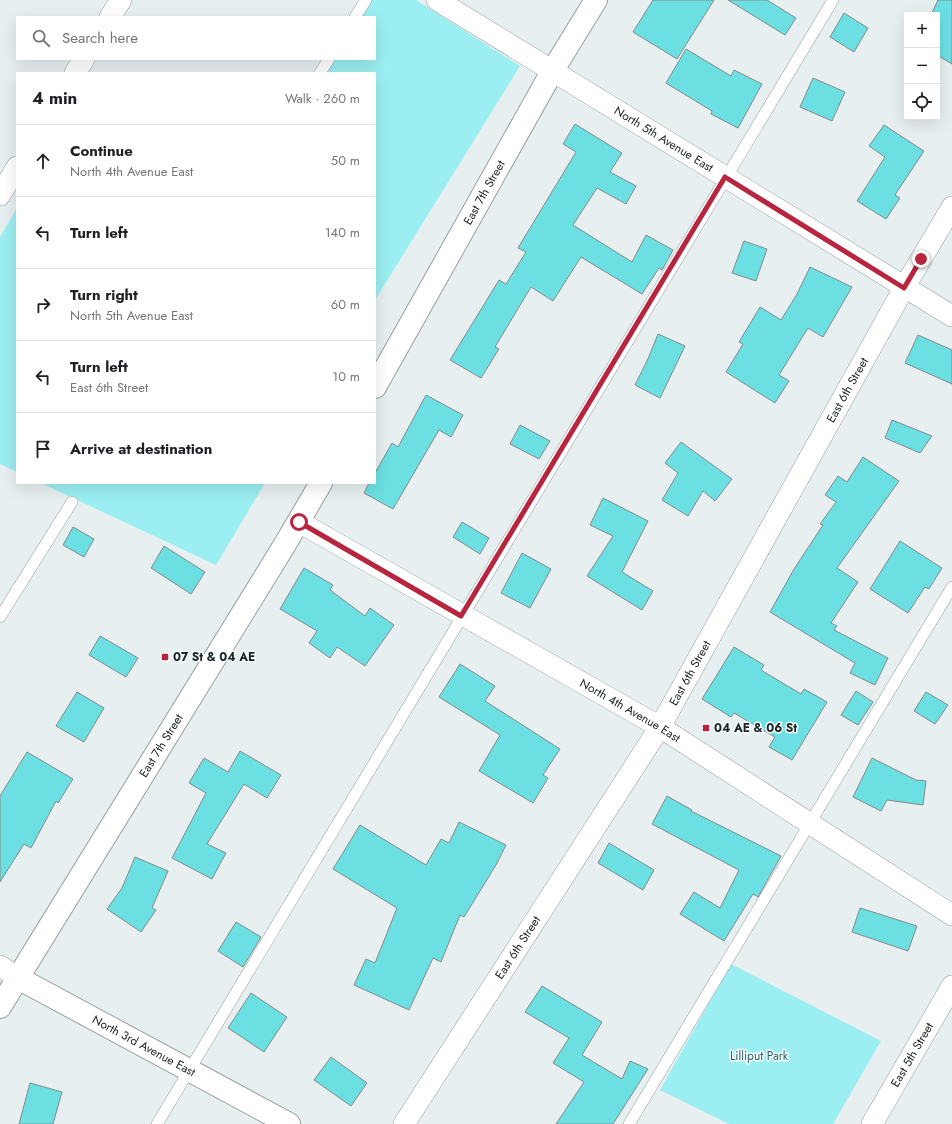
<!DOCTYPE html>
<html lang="en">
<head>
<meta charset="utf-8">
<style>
  body { margin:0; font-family:Jost,sans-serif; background:#f2f2f2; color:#202124 }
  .controls { position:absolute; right:12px; top:12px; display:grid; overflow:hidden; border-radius:0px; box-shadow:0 4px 16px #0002 }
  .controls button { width:36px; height:36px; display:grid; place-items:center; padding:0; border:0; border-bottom:1px solid #e0e0e0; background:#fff; color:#202124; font:20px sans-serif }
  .stop { position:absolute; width:12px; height:12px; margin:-9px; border:3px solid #b7253f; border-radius:50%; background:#fff }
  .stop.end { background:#b7253f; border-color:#fff; box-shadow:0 1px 4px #0008 }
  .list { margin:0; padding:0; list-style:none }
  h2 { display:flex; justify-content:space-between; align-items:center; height:52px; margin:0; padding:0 16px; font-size:17px }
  h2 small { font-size:13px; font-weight:400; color:#757577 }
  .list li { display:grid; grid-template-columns:26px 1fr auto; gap:12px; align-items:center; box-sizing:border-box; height:72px; padding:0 16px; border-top:1px solid #e0e0e0 }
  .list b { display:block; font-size:15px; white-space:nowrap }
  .list p { margin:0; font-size:13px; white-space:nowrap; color:#757577 }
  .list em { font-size:13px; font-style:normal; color:#757577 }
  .icon { flex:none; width:22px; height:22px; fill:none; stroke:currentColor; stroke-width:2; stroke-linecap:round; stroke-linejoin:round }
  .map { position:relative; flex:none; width:952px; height:1124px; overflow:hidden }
  .search { position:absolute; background:#fff; box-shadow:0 4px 16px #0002; left:16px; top:16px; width:360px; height:44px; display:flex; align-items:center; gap:10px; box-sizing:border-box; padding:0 14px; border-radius:0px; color:#757577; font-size:15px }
  .panel { position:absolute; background:#fff; box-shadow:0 4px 16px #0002; left:16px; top:72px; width:360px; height:412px; border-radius:0px }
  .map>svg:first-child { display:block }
  .green { fill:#9beef1 }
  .building { fill:#6cdfe3; stroke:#838b8b }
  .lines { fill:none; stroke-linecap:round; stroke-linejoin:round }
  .service-casing { stroke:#989f9f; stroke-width:12 }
  .minor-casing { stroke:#989f9f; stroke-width:22 }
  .tertiary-casing { stroke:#989f9f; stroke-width:24 }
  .service { stroke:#fff; stroke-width:11 }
  .minor { stroke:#fff; stroke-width:21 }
  .tertiary { stroke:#fff; stroke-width:22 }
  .route { stroke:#b7253f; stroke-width:5 }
  .poi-dot { fill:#b7253f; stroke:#f4fdfd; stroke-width:1.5 }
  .labels { text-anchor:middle; stroke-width:3; stroke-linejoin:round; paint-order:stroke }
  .street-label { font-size:12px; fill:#222525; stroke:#f4fdfd }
  .poi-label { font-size:12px; font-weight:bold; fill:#222525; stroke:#f4fdfd; text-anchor:start }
  .park-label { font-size:12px; fill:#2e5f61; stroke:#f4fdfd }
</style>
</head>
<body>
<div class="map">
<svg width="952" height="1124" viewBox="0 0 952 1124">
  <rect width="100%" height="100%" fill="#e7eff0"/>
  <g class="green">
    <polygon points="372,0 416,0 520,66 375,300 375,73 326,73 335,59 375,59 375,17 361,17"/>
    <polygon points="17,208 17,472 0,464 0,237"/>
    <polygon points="41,483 265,483 216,565"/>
    <polygon points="731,964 881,1041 833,1124 729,1124 660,1090"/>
  </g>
  <g class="building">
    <polygon points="653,0 714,0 677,59 633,32"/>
    <polygon points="728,0 767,0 796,18 785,35"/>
    <polygon points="938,0 952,0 952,64 937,55 937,15 931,15"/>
    <polygon points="844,13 868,28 854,52 830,37"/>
    <polygon points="686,49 731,76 734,70 762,84 738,128 711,114 712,111 666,83"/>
    <polygon points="813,78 845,92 832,121 800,107"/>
    <polygon points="575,124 622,153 610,172 636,186 626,204 597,188 573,225 632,262 646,235 673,250 662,270 659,268 642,294 581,257 553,301 531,287 495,347 499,349 481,378 450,360 499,280 506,284 526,252 518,248 576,152 563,144"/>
    <polygon points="884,125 924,151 895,195 900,198 886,219 857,201 885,157 869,146"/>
    <polygon points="744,241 767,249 756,281 732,273"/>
    <polygon points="810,267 852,287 823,337 808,328 779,375 789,381 775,403 726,372 743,344 739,342 760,307 781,320 797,294"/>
    <polygon points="658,334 685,346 660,398 635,385 647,361"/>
    <polygon points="918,335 952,350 952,384 905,363"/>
    <polygon points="426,395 463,415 451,437 439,430 393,509 364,493 369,483 375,483 375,473 392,443 398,447"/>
    <polygon points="892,420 932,436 920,453 885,438"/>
    <polygon points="520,425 550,441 539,459 510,444"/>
    <polygon points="681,442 732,479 715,501 703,491 688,516 662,500 678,473 665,463"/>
    <polygon points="863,457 899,481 837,568 858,582 831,623 837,626 834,630 888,658 875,685 850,673 855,663 770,612 794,569 823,525 820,524 836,502 825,495 838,476 847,482"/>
    <polygon points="603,498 648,521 622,572 653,591 642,610 587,576 613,536 590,525"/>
    <polygon points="462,522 489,538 480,554 453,537"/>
    <polygon points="73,527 94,539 84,557 63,545"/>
    <polygon points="900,541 942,568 929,589 925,587 908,613 870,589"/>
    <polygon points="164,546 205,572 191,594 151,568"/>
    <polygon points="522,553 551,569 530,608 501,593"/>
    <polygon points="304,568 333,585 330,590 365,616 370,608 394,625 365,666 337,647 330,658 309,643 317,631 280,609"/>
    <polygon points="100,636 138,658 126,677 89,655"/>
    <polygon points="734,647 764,665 761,670 801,694 804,689 827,702 792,760 769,747 775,737 734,713 731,717 702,699"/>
    <polygon points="460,664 495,686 485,701 560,749 543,775 548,778 533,803 479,771 500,735 439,697"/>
    <polygon points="856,691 873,702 858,725 841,715"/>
    <polygon points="77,692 104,708 84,742 56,726"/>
    <polygon points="926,692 948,705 935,724 914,711"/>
    <polygon points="240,751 281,775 267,798 244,784 207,844 226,853 212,879 172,858 206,793 189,783 204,758 228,772"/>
    <polygon points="27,752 73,779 58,803 56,801 31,848 24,844 0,882 0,796"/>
    <polygon points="872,758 916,780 926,781 923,805 887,800 881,811 853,797"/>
    <polygon points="667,796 692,810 691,811 781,856 758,897 753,894 724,941 680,914 694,892 720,908 739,870 652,824"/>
    <polygon points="459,822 506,845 496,865 464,917 460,915 441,962 433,958 409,1010 354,985 366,959 375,963 397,908 333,869 360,825 426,865 441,839 449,843"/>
    <polygon points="609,843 654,870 643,890 598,863"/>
    <polygon points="135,857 168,871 152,908 156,910 141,932 107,909 122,888"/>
    <polygon points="860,908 917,926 908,951 852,932"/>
    <polygon points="236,922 261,937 243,967 218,951"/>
    <polygon points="542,986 602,1022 582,1055 622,1079 630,1061 648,1069 613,1124 556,1124 584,1082 553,1063 569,1038 525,1012"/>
    <polygon points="251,993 287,1017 264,1052 228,1028"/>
    <polygon points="331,1057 367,1083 351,1106 314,1080"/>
    <polygon points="30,1083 62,1092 53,1124 19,1124"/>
  </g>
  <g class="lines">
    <defs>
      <g id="service">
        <polyline points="355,17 366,0"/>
        <polyline points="320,73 329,59"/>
        <polyline points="0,617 72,502"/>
        <polyline points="157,1124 833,0"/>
        <polyline points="629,1124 952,587"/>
      </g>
      <g id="minor">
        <path id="s1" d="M437 0 952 316"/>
        <polyline points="110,17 121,0"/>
        <polyline points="75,73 84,59"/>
        <polyline points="0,195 17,167"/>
        <path id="s2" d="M299 522 660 727 952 915"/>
        <polyline points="0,966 18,978"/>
        <path id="s3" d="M404 1124 660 727 904 288 952 207"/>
        <path id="s4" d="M872 1124 952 986"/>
      </g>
      <g id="tertiary">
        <path id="s5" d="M375 387 553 70 596 0"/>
        <path id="s6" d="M18 978 289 1124"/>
        <path id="s7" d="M0 1007 284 546 321 483"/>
      </g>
    </defs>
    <use href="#service" class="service-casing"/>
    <use href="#minor" class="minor-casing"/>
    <use href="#tertiary" class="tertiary-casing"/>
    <use href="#service" class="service"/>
    <use href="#minor" class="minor"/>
    <use href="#tertiary" class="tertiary"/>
  </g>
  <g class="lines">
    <polyline class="route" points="299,522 461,616 725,177 904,288 921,259"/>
  </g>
  <g class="poi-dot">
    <rect x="161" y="653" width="8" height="8" rx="2"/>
    <rect x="702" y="724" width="8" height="8" rx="2"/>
  </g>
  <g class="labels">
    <g class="street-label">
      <text dy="4" stroke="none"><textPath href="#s1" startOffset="266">North 5th Avenue East</textPath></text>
      <text dy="4" stroke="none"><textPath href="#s5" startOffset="223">East 7th Street</textPath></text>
      <text dy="4" stroke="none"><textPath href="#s3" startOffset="858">East 6th Street</textPath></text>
      <text dy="4" stroke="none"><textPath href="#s3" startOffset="534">East 6th Street</textPath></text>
      <text dy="4" stroke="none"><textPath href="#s2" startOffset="381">North 4th Avenue East</textPath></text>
      <text dy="4" stroke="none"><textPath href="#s7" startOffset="307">East 7th Street</textPath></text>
      <text dy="4" stroke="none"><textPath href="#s3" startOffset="210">East 6th Street</textPath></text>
      <text dy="4" stroke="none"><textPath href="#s6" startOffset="143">North 3rd Avenue East</textPath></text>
      <text dy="4" stroke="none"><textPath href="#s4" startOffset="80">East 5th Street</textPath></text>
    </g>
    <g class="poi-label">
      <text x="173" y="661">07 St &amp; 04 AE</text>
      <text x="714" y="732">04 AE &amp; 06 St</text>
    </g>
    <g class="park-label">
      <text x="759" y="1060">Lilliput Park</text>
    </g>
  </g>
</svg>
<div class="controls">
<button>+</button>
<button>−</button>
<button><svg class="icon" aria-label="locate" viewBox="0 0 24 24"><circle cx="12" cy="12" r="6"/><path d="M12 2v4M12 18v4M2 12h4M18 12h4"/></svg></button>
</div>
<div class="stop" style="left:299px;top:522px"></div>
<div class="stop end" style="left:921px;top:259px"></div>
<div class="search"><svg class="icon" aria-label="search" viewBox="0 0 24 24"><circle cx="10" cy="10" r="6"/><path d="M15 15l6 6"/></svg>Search here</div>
<section class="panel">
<h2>4 min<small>Walk · 260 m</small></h2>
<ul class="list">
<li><svg class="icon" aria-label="ahead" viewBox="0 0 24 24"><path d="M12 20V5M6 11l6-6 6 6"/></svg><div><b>Continue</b><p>North 4th Avenue East</p></div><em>50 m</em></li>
<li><svg class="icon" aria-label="left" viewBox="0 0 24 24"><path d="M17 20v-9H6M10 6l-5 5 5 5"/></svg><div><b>Turn left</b></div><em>140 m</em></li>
<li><svg class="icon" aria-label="right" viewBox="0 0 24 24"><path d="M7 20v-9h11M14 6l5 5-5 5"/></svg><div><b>Turn right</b><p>North 5th Avenue East</p></div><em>60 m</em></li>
<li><svg class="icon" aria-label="left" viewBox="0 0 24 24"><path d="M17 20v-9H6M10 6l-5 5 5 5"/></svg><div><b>Turn left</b><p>East 6th Street</p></div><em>10 m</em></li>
<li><svg class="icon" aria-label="arrive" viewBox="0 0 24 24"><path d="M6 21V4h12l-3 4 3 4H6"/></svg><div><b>Arrive at destination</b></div></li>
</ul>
</section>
</div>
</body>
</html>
